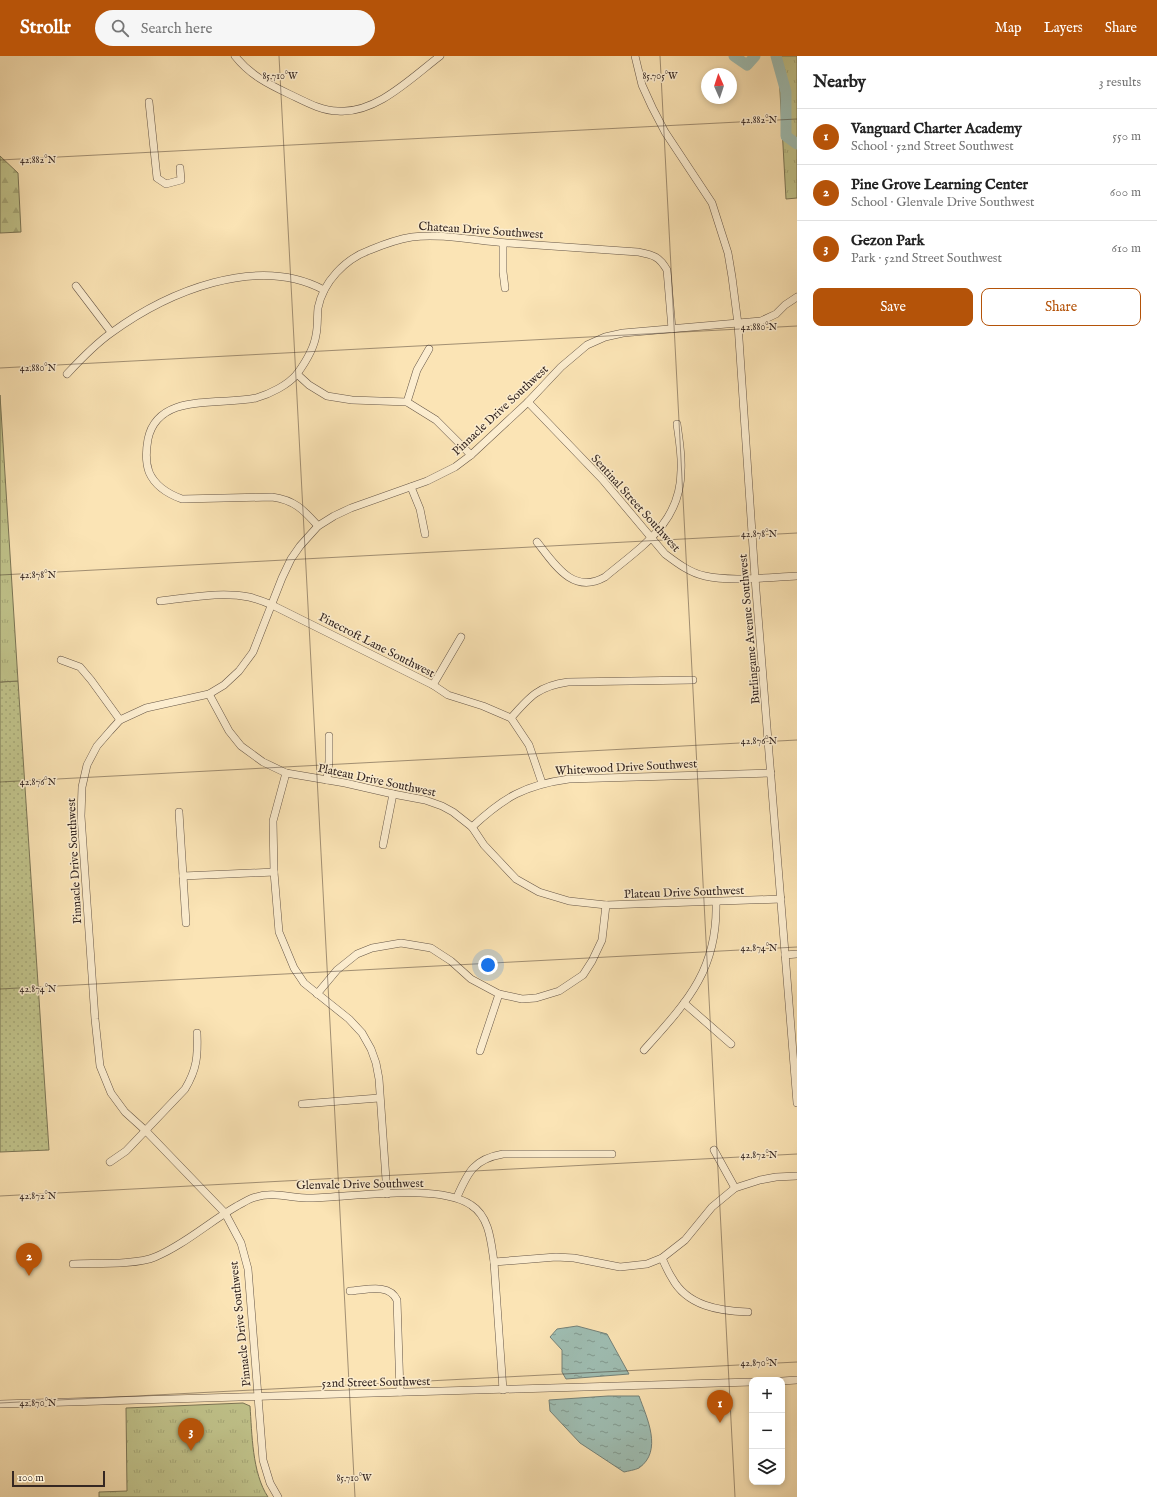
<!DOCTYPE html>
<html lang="en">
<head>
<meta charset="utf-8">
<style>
  body { margin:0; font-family:"IM FELL English",serif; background:#f6f6f6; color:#222 }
  .controls { position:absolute; right:12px; bottom:12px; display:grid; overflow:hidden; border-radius:8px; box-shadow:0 2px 6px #0003 }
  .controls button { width:36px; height:36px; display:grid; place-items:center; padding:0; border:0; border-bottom:1px solid #e0e0e0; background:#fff; color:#222; font:20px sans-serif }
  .compass { position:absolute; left:701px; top:12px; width:36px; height:36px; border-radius:50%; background:#fff; box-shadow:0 2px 6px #0003; rotate:357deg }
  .scale { position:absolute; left:12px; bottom:10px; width:93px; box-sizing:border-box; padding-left:4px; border:2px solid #352722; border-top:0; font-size:11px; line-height:14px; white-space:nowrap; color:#352722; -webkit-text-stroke:3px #fcedcf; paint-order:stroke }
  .you { position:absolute; left:488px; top:909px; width:14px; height:14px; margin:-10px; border:3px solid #fff; border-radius:50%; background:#1a73e8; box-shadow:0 0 0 6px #1a73e833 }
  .badge { display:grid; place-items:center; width:26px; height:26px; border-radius:50%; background:#b45309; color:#fff; font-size:13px; font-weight:700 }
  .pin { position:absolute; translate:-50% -33px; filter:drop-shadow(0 1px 2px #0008) }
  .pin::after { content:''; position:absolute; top:21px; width:14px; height:12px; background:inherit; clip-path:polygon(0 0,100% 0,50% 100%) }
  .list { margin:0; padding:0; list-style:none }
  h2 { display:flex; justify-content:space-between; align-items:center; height:52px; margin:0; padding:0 16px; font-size:17px }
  h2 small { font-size:13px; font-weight:400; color:#767676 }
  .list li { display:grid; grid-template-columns:26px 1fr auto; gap:12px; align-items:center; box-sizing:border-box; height:56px; padding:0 16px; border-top:1px solid #e0e0e0 }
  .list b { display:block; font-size:15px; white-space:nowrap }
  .list p { margin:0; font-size:13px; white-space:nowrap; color:#767676 }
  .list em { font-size:13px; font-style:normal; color:#767676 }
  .actions { display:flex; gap:8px; padding:12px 16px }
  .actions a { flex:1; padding:9px 0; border:1px solid #b45309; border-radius:8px; text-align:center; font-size:14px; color:#b45309 }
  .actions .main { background:#b45309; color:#fff }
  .icon { flex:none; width:22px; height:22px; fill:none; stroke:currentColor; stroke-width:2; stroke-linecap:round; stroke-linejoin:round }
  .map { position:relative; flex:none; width:797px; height:1441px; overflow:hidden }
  header { display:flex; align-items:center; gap:24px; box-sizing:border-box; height:56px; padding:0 20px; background:#b45309; color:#fff }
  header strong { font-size:19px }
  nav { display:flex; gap:22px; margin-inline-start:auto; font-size:14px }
  .search { width:280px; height:36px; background:#f6f6f6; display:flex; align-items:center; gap:10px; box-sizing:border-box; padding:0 14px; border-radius:22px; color:#767676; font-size:15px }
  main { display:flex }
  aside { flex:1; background:#fff }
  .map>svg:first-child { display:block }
  .grass { fill:url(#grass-dots); stroke:#7b7657 }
  .forest { fill:url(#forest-firs); stroke:#7b7657 }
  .park { fill:url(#park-tufts); stroke:#7b7657 }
  .water { fill:url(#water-ripples); stroke:#758279 }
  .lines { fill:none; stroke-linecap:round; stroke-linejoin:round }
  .river { stroke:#9fbeb3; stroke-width:11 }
  .minor-casing { stroke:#665647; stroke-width:8 }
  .minor { stroke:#fcedcf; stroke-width:7 }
  .ticks { fill:none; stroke:#352722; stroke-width:1; stroke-opacity:0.45 }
  .labels { text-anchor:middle; stroke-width:3; stroke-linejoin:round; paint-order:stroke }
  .street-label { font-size:12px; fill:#352722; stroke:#fcedcf }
  .ticks-label { font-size:10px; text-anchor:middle; fill:#352722; stroke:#fcedcf; stroke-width:3; stroke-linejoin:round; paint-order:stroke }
</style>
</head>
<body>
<header>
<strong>Strollr</strong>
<div class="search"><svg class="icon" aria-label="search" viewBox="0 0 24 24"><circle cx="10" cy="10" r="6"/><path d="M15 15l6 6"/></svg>Search here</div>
<nav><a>Map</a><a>Layers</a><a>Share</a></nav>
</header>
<main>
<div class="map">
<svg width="797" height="1441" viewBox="0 0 797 1441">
  <defs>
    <pattern id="grass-dots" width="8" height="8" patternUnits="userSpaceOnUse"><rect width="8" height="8" fill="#c1c48c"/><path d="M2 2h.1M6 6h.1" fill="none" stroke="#a6a878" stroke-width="1.8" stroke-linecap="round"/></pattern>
    <pattern id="forest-firs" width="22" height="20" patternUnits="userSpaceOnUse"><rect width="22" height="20" fill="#c1c48c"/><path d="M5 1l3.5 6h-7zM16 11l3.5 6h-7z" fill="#a6a878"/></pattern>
    <pattern id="park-tufts" width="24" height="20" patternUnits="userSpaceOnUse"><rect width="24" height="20" fill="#c1c48c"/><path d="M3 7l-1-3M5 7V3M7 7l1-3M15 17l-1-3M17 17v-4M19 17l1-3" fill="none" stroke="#a6a878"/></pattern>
    <pattern id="water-ripples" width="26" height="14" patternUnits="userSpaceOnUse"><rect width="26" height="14" fill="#9fbeb3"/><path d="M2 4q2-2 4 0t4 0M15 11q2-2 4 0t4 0" fill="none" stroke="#829a91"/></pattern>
  </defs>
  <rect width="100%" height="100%" fill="#fbe4b5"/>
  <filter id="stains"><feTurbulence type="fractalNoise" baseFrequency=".005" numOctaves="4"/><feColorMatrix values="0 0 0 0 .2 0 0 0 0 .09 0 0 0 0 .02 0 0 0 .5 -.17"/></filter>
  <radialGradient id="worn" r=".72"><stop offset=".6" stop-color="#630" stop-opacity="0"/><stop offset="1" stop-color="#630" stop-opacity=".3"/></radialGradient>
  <polygon class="grass" points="18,625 49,1094 0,1096 0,626"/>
  <polygon class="forest" points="0,100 18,117 21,176 0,177"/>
  <g class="park">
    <polygon points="778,0 797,0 797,142 786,143"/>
    <polygon points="0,339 18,625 0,626"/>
    <path d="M243 1347 250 1350C252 1377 252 1417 268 1441H99V1436L127 1435 126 1352Z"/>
  </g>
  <g class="water">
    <polygon points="577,1270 607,1278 629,1318 566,1323 562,1316 562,1294 550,1281 557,1273"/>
    <path d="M608 1340H639C647 1362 663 1395 639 1412 635 1414 628 1415 624 1416L580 1387 550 1355 549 1344Z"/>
  </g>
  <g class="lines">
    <g class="river">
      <polyline points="734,0 747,9 755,0"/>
      <polyline points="776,0 786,36 786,80 797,88"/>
    </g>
    <defs>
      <g id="minor">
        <path d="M235 0C250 19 268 28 289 38 304 45 321 55 338 55 376 58 411 22 440 0"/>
        <polyline points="635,0 642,29 652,51 665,76 712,147 728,197 732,221 738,268 755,522 797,1047"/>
        <polyline points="149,46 157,122 166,128 181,124 180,112"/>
        <polyline points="503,187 503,216 505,232"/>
        <polyline points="76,230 111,276"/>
        <path d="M67 318C80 304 94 289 111 277 167 236 257 198 324 234"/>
        <polyline points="297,318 309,329 327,340 352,344 407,346 436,364 471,399"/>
        <polyline points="407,346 417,314 429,293"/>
        <path d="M528 346 602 423 665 498C677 507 690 517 705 520 730 526 771 521 797 520"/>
        <polyline points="411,431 420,453 425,478"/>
        <path d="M318 470C303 453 294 444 272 441L182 443C168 438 155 430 149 416 145 405 146 394 148 383 158 335 222 350 256 342 270 338 288 329 297 318 305 307 314 293 316 279 318 270 317 261 318 252 323 226 345 203 370 194 382 189 399 183 412 181 441 177 477 185 507 187 550 190 594 193 638 196 653 199 659 200 667 214L672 273"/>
        <path d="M537 486C555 509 573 539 605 521 642 490 681 467 681 414 682 399 679 383 677 368"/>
        <path d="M160 545C189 542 220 535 249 541 257 543 265 546 272 549L433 629 448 639 483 650 511 662 529 689 542 727"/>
        <polyline points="61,604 80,611 91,624 120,664"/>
        <polyline points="433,629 461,581"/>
        <polyline points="209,638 229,675 241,690 263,706 286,717 345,727 393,738 425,744 442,750 453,756 472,771 484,789 516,823 539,836 569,845 606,849 781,843"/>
        <path d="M511 662C530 640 539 630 568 626L693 624"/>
        <polyline points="286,717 273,765 274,816 279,876 294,912 304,927 349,963 362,977 371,993 376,1007 379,1023 387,1138"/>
        <polyline points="327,724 329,705 329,680"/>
        <polyline points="179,756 186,867"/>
        <path d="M472 771C504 741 525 729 569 723L771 717"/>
        <polyline points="383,789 393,738"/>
        <polyline points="183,820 274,816"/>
        <polyline points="785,899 797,898"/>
        <polyline points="317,938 337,914 357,898 372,892 401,887 431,892 451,905 471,923 499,938 522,943 536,942 559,935 583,919 592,905 602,884 606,849"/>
        <polyline points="684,947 731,988"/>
        <path d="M644 994C687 946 718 914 716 846"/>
        <polyline points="480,995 499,938"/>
        <polyline points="302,1048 379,1042"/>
        <polyline points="714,1094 735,1132"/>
        <path d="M110 1106 126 1095 185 1033C197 1013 198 1000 197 977"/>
        <path d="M457 1141C468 1116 474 1103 503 1098H612"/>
        <path d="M662 1202C665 1209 668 1216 672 1222 687 1250 719 1255 748 1256"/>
        <polyline points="494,1206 556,1201 574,1202 620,1211 647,1208 662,1202 685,1184 712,1151 735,1132 760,1124 776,1121 797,1120"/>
        <path d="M73 1208C94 1207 137 1209 155 1201 184 1189 209 1166 237 1150 243 1147 250 1142 256 1141 274 1135 294 1143 313 1142 354 1141 438 1127 471 1149 490 1161 491 1187 494 1206L503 1334"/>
        <path d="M350 1235C366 1234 389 1227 397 1244L400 1336"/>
        <polyline points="782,1325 797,1324"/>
        <polyline points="0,1348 752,1326"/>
        <polyline points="278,1441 270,1427 263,1404 248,1213 241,1187 225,1157 146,1075 125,1056 111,1037 100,1010 95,963 81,760 82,731 87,709 97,690 110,675 120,664 146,652 209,638 224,629 239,615 253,596 282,522 291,503 300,490 318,470 334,460 351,452 427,425 455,411 471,399 528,346 561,311 587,289 605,281 623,277 761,265 776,258 785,249 797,241"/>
      </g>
    </defs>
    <use href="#minor" class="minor-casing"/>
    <use href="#minor" class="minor"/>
  </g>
  <path class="ticks" d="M279 0 355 1441M660 0 735 1441M0 104 797 63M0 312 797 270M0 519 797 477M0 726 797 684M0 933 797 891M0 1140 797 1098M0 1347 797 1306"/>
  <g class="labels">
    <g class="street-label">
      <text transform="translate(481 174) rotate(4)" y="4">Chateau Drive Southwest</text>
      <text transform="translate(500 354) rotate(-43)" y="4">Pinnacle Drive Southwest</text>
      <text transform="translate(636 447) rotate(48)" y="4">Sentinal Street Southwest</text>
      <text transform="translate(749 573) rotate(-95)" y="4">Burlingame Avenue Southwest</text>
      <text transform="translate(377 589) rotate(27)" y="4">Pinecroft Lane Southwest</text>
      <text transform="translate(626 711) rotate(-3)" y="4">Whitewood Drive Southwest</text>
      <text transform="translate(377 724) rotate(12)" y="4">Plateau Drive Southwest</text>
      <text transform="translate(74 805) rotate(-93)" y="4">Pinnacle Drive Southwest</text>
      <text transform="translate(684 836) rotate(-2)" y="4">Plateau Drive Southwest</text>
      <text transform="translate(360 1128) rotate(-1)" y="4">Glenvale Drive Southwest</text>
      <text transform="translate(240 1268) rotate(-96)" y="4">Pinnacle Drive Southwest</text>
      <text transform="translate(376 1326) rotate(-1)" y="4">52nd Street Southwest</text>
    </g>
  </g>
  <g class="ticks-label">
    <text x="280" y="23">85.710°W</text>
    <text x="660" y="23">85.705°W</text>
    <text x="759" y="67">42.882°N</text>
    <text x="38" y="107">42.882°N</text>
    <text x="759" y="274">42.880°N</text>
    <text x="38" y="315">42.880°N</text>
    <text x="759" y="481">42.878°N</text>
    <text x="38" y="522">42.878°N</text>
    <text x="759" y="688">42.876°N</text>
    <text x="38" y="729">42.876°N</text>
    <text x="759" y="895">42.874°N</text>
    <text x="38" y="936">42.874°N</text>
    <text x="759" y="1102">42.872°N</text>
    <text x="38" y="1143">42.872°N</text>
    <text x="759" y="1310">42.870°N</text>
    <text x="38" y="1350">42.870°N</text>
    <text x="354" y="1425">85.710°W</text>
  </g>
  <rect width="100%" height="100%" filter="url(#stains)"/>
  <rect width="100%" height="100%" fill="url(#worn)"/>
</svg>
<div class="controls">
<button>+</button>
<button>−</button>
<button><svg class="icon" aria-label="layers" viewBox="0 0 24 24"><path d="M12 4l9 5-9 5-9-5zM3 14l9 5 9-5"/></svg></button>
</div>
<svg class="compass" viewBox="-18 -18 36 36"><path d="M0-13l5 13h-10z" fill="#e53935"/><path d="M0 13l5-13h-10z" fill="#767676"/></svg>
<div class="scale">100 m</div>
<div class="you"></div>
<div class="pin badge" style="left:720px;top:1367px">1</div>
<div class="pin badge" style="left:29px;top:1220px">2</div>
<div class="pin badge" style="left:191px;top:1395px">3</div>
</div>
<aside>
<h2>Nearby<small>3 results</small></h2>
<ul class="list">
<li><span class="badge">1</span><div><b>Vanguard Charter Academy</b><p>School · 52nd Street Southwest</p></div><em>550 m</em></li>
<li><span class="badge">2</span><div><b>Pine Grove Learning Center</b><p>School · Glenvale Drive Southwest</p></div><em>600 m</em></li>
<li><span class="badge">3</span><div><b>Gezon Park</b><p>Park · 52nd Street Southwest</p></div><em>610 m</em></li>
</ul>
<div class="actions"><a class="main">Save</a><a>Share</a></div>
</aside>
</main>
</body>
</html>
